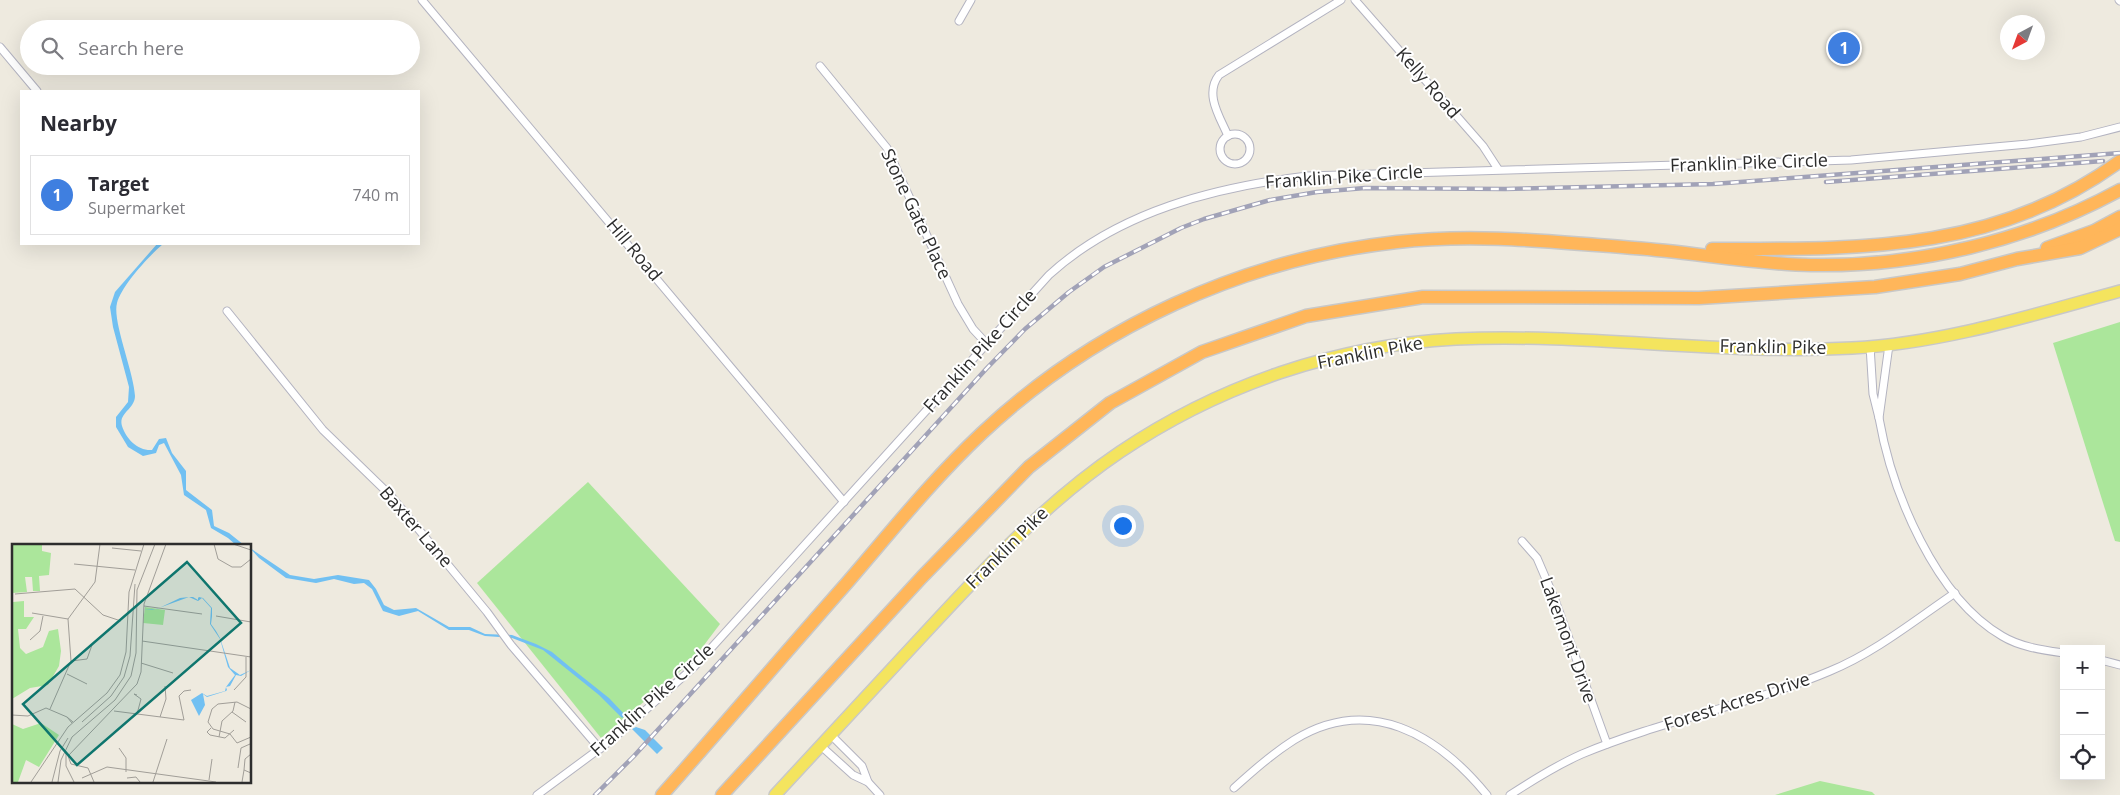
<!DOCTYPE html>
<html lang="en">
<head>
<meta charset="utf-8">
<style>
  body { margin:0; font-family:"Open Sans",sans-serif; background:#f2f2f3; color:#2b2b33 }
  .controls { position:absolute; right:15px; bottom:15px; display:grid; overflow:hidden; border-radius:0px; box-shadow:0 5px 20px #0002 }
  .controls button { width:45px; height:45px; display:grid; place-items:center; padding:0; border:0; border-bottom:1px solid #e1e1e2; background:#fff; color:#2b2b33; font:25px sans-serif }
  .compass { position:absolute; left:2000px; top:15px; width:45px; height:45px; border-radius:50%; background:#fff; box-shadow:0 5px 20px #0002; rotate:221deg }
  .you { position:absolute; left:1122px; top:525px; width:18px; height:18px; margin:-12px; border:4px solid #fff; border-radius:50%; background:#1a73e8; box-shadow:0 0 0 8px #1a73e833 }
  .badge { display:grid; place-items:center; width:32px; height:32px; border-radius:50%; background:#ea580c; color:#fff; font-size:16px; font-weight:700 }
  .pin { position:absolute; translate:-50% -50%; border:2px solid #fff; box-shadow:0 1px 5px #0006 }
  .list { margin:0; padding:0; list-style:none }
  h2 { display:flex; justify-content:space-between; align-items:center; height:65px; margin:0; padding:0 20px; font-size:21px }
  h2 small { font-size:16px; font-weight:400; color:#7c7c81 }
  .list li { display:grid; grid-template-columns:32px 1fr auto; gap:15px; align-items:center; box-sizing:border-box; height:80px; margin:0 10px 10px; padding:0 10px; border:1px solid #e1e1e2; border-radius:0px }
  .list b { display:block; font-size:19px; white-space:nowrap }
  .list p { margin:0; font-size:16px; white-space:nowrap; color:#7c7c81 }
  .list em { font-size:16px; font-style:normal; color:#7c7c81 }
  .icon { flex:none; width:28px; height:28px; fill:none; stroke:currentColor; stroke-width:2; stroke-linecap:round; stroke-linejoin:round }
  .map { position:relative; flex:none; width:2120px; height:795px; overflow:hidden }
  .search { position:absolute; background:#fff; box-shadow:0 5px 20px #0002; left:20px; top:20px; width:400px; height:55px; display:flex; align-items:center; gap:12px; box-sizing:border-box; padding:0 18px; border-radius:28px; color:#7c7c81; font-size:19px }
  .panel { position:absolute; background:#fff; box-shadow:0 5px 20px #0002; left:20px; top:90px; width:400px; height:155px; border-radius:0px }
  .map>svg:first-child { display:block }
  .green { fill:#abe69b }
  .water { fill:#71c0f2 }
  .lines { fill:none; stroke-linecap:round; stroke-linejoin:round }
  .minor-casing { stroke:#b3b3c0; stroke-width:9 }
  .primary-casing { stroke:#c8c8c8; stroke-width:14 }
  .motorway-casing { stroke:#c8c8c8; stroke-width:15 }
  .minor { stroke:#fff; stroke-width:7 }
  .primary { stroke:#f4e45e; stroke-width:11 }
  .motorway { stroke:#ffb65a; stroke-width:12 }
  .rail-casing { stroke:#a1a2b7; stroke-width:4.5 }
  .rail { stroke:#fff; stroke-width:2.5; stroke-dasharray:8; stroke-linecap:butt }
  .labels { text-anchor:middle; stroke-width:4; stroke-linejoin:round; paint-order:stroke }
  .street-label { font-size:18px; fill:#2d2d2d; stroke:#fff }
  .inset-road { fill:none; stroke:#a19e98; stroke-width:1 }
  .view { fill:#0f766e; fill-opacity:0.15; stroke:#0f766e; stroke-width:2.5 }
  .inset-edge { fill:none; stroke:#2d2d2d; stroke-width:2.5 }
</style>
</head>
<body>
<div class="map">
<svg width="2120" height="795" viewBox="0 0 2120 795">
  <rect width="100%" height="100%" fill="#eeeadf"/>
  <g class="green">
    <polygon points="2120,322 2120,542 2115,541 2053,343"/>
    <polygon points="588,482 720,624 692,661 601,738 477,583"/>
    <polygon points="1820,781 1872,792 1875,795 1775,795"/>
  </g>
  <g class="water">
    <path d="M157 244H163C149 256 122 285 117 303 112 321 134 372 135 396 135 409 118 413 122 426 126 439 138 451 152 450L159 439 166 438 172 453 186 471V490L212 510 214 526 229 533 244 545H236L228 538 211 528 206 510 184 495 181 475 164 443 159 445 156 453 143 456 128 447 116 427V417L128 402 129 387 113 327 110 307 115 292Z"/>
    <polygon points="250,548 290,575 314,579 338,575 369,580 376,589 384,605 394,610 416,608 449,627 470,627 485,634 512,635 536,644 552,652 570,667 609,698 625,715 622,718 599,695 543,650 512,638 485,636 469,630 449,630 418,611 399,616 383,611 372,589 364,583 354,584 334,579 316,583 286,578 259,558"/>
    <polygon points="636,727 645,730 663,748 657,754 632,729"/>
  </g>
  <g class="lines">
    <defs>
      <g id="minor">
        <polyline points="422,0 844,502"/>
        <polyline points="1355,0 1483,146 1498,169"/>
        <polyline points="2119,0 2120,1"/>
        <polyline points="959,21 971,0"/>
        <polyline points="0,47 37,91"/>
        <polyline points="820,66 887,148 958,304 973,329 986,343"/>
        <circle cx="1235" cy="149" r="15"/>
        <path d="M1228 136C1220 117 1204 94 1219 75L1341 0"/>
        <polyline points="227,311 323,430 391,496 487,612 511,645 600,749"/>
        <polyline points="1870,346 1873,394 1879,418 1889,345"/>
        <path d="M1879 418C1892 492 1935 597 2002 636 2020 647 2043 650 2064 653"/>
        <polyline points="1522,541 1537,558 1555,600 1607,744"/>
        <polyline points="2101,660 2120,665"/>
        <polyline points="821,746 853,775 868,782 862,766 831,735"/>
        <polyline points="868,782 880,795"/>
        <path d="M1234 788C1253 771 1272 754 1294 740 1369 694 1437 734 1487 795"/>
        <path d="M537 795 614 738 694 667 1049 275C1119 211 1216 187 1307 176L1851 160 2028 144 2081 137 2120 127"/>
        <path d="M1510 795C1533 780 1557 765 1582 754 1663 720 1750 705 1830 671 1876 652 1915 620 1955 593"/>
      </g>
      <path id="primary" d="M775 795C825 741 875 687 925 633 986 567 1046 502 1120 452 1219 385 1337 345 1456 339 1588 333 1720 355 1852 348 1944 343 2032 315 2120 291"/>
      <g id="motorway">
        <polyline points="2047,248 2094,231 2120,217"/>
        <path d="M1712 249C1859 249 1995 253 2120 161"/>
        <path d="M662 795C724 725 784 654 846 584 890 533 932 480 982 433 1095 327 1243 259 1397 242 1476 233 1555 242 1634 248 1693 252 1751 264 1811 265 1917 267 2027 241 2120 190"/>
        <polyline points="722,795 922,577 1029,467 1110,403 1202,352 1306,316 1423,297 1699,298 1875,287 1960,274 2017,259 2080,248 2120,229"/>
      </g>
    </defs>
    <use href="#minor" class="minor-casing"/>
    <use href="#primary" class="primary-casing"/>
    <use href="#motorway" class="motorway-casing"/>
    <use href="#minor" class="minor"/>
    <use href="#primary" class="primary"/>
    <use href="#motorway" class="motorway"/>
    <defs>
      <g id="rail">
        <polyline points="1826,182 2103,161"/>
        <polyline points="595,795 634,756 987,368 1025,329 1069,292 1104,267 1181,228 1204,219 1270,200 1317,192 1365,188 1505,189 1713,184 2120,153"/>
      </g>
    </defs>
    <use href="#rail" class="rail-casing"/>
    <use href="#rail" class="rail"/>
  </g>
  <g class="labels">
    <g class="street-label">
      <text transform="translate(1428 83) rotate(49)" y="6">Kelly Road</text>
      <text transform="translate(1749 163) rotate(-2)" y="6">Franklin Pike Circle</text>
      <text transform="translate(1344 177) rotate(-4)" y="6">Franklin Pike Circle</text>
      <text transform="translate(916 214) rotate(65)" y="6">Stone Gate Place</text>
      <text transform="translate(634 250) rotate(50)" y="6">Hill Road</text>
      <text transform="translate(1773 347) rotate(1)" y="6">Franklin Pike</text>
      <text transform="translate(980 351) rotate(-48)" y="6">Franklin Pike Circle</text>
      <text transform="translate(1370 353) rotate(-11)" y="6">Franklin Pike</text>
      <text transform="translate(416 527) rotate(49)" y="6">Baxter Lane</text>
      <text transform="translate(1007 548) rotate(-45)" y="6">Franklin Pike</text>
      <text transform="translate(1568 640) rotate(70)" y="6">Lakemont Drive</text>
      <text transform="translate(652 700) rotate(-42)" y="6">Franklin Pike Circle</text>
      <text transform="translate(1737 702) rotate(-18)" y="6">Forest Acres Drive</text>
    </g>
  </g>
  <g transform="translate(12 544)">
    <rect width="239" height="239" fill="#eeeadf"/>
    <path d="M0 0H30V7L39 9 37 31 27 32 28 47H21L20 33H13L15 48 0 49 1 58 12 57V73H22L14 85H6L8 104 14 110 31 103 37 87 46 85 49 107 47 122 36 141 18 144 0 155ZM133 63 153 66 151 81 131 79ZM29 179 47 191 27 223 14 216 6 238H0V180L11 185Z" fill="#abe69b"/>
    <path d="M177 53 144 65 140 66H132L145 65 168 54 177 53H181L186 56V54L187 53 191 54 200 64V72L199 80 204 87 208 94 218 124 228 131 239 126 229 132 224 131 218 142 214 143 215 146 214 147 195 153 191 150 193 161 187 172 179 156 190 149 195 152 213 147 214 143 223 131 216 123 208 95 198 80 199 64 190 54 186 57Z" fill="#71c0f2"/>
    <path class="inset-road" d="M202 0 206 15 220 23H229L239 15M221 0 239 6M100 4 129 7M62 20 123 26M3 50 63 45 91 71 109 77M132 62 190 70M20 69 56 75M204 72 239 78M18 96 28 87 31 72M130 97 239 113M59 117 75 115 80 101M129 119 161 129M55 130 75 140M222 146 234 133V113M125 151 122 150 129 155 125 170M38 165 59 117 56 75 83 38 88 0M239 165 225 158 206 160 200 165 196 178 201 185 218 190 225 199 239 193M102 167 172 176 167 152 172 147 179 146M220 168 234 178M0 171 16 172 34 164 55 173M148 173 154 155 153 142M70 178 99 152 112 133 118 112 123 40M60 179 55 173 61 178M199 184 195 188 198 191 213 194 222 186M207 193 210 177 221 167 223 158M107 204 114 214V228M54 208V222L62 238M226 224 229 204 238 200M232 226 233 215 239 210M70 234 95 223 204 238M115 234 124 233 128 238M197 236 200 215M19 238 56 183 95 149 108 131 114 108 117 48 132 0M40 238 48 207 56 194M46 238 49 216 60 193 103 156 119 132 124 109 125 46 143 0M82 238 76 224 59 220 56 212 125 140 129 128 132 60 154 0M141 238 155 195M230 238 232 226 239 229"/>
    <path class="view" d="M175 18 229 79 65 221 11 160Z"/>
    <rect width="239" height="239" class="inset-edge"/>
  </g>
</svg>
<div class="controls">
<button>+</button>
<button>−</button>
<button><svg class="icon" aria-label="locate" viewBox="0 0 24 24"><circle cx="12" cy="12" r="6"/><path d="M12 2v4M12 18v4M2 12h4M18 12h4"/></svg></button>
</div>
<svg class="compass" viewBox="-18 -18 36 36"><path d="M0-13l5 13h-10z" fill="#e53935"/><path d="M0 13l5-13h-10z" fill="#7c7c81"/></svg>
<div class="you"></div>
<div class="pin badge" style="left:1844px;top:48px;background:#3f7fe0">1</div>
<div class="search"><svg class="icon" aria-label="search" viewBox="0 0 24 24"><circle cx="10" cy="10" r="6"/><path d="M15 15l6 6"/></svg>Search here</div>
<section class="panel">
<h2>Nearby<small></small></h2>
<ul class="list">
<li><span class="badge" style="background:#3f7fe0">1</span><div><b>Target</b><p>Supermarket</p></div><em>740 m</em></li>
</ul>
</section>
</div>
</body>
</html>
